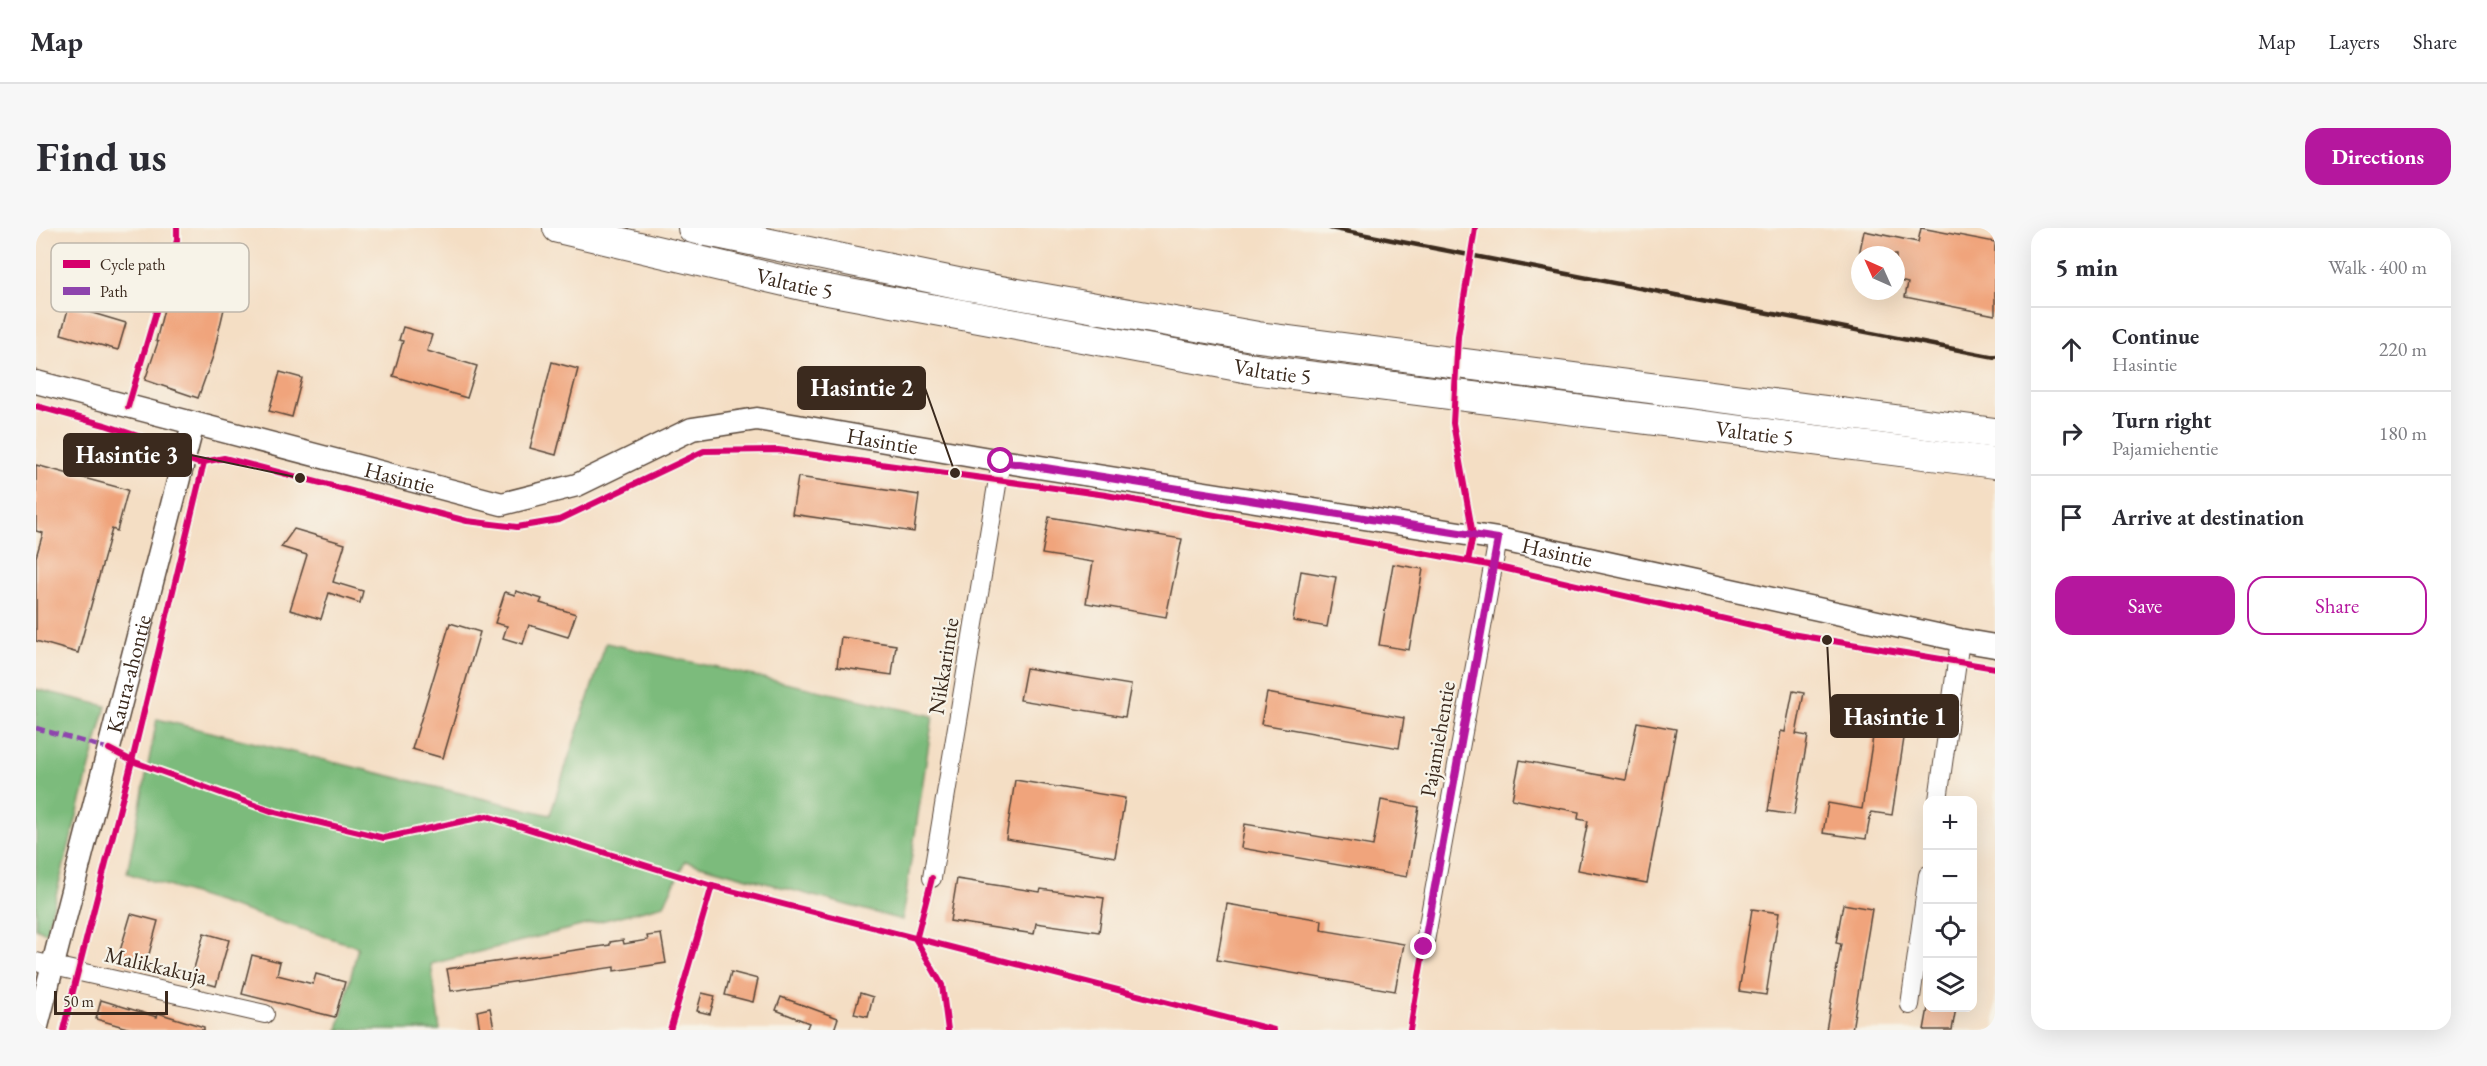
<!DOCTYPE html>
<html lang="en">
<head>
<meta charset="utf-8">
<style>
  body { margin:0; font-family:"EB Garamond",serif; background:#f7f7f7; color:#2b2b33 }
  .controls { position:absolute; right:18px; bottom:18px; display:grid; overflow:hidden; border-radius:12px; box-shadow:0 6px 24px #0002 }
  .controls button { width:54px; height:54px; display:grid; place-items:center; padding:0; border:0; border-bottom:2px solid #e1e1e2; background:#fff; color:#2b2b33; font:30px sans-serif }
  .compass { position:absolute; left:1815px; top:18px; width:54px; height:54px; border-radius:50%; background:#fff; box-shadow:0 6px 24px #0002; rotate:315deg }
  .scale { position:absolute; left:18px; bottom:15px; width:114px; box-sizing:border-box; padding-left:6px; border:3px solid #3b2a1e; border-top:0; font-size:16px; line-height:21px; white-space:nowrap; color:#3b2a1e; -webkit-text-stroke:4px #f7f3e8; paint-order:stroke }
  .stop { position:absolute; width:18px; height:18px; margin:-14px; border:4px solid #b5179e; border-radius:50%; background:#fff }
  .stop.end { background:#b5179e; border-color:#fff; box-shadow:0 2px 6px #0008 }
  .list { margin:0; padding:0; list-style:none }
  h2 { display:flex; justify-content:space-between; align-items:center; height:78px; margin:0; padding:0 24px; font-size:26px }
  h2 small { font-size:20px; font-weight:400; color:#7c7c81 }
  .list li { display:grid; grid-template-columns:39px 1fr auto; gap:18px; align-items:center; box-sizing:border-box; height:84px; padding:0 24px; border-top:2px solid #e1e1e2 }
  .list b { display:block; font-size:22px; white-space:nowrap }
  .list p { margin:0; font-size:20px; white-space:nowrap; color:#7c7c81 }
  .list em { font-size:20px; font-style:normal; color:#7c7c81 }
  .actions { display:flex; gap:12px; padding:18px 24px }
  .actions a { flex:1; padding:14px 0; border:2px solid #b5179e; border-radius:18px; text-align:center; font-size:21px; color:#b5179e }
  .actions .main { background:#b5179e; color:#fff }
  .icon { flex:none; width:33px; height:33px; fill:none; stroke:currentColor; stroke-width:2; stroke-linecap:round; stroke-linejoin:round }
  .map { position:relative; flex:none; width:1959px; height:802px; overflow:hidden; border-radius:18px }
  header { display:flex; align-items:center; gap:36px; box-sizing:border-box; height:84px; padding:0 30px; background:#fff; border-bottom:2px solid #e1e1e2 }
  header strong { font-size:28px }
  nav { display:flex; gap:33px; margin-inline-start:auto; font-size:21px }
  .intro { display:flex; align-items:center; justify-content:space-between; box-sizing:border-box; height:144px; padding:0 36px }
  h1 { margin:0; font-size:42px }
  .button { padding:15px 27px; border-radius:18px; background:#b5179e; color:#fff; font-size:21px; font-weight:700 }
  main { display:flex; gap:36px; padding:0 36px }
  aside { flex:1; background:#fff; border-radius:18px; box-shadow:0 6px 24px #0002 }
  .map>svg:first-child { display:block }
  .forest { fill:#7bbb7b; stroke:#5b724c; stroke-width:1.5 }
  .building { fill:#f0a47c }
  .lines { fill:none; stroke-linecap:round; stroke-linejoin:round }
  .minor-casing { stroke:#574537; stroke-width:20 }
  .tertiary-casing { stroke:#574537; stroke-width:25 }
  .trunk-casing { stroke:#574537; stroke-width:32 }
  .minor { stroke:#fff; stroke-width:18 }
  .tertiary { stroke:#fff; stroke-width:22 }
  .trunk { stroke:#fff; stroke-width:30 }
  .rail { stroke:#3b2a1e; stroke-width:4.5 }
  .quiet { stroke:#8e44ad; stroke-width:4.5; stroke-dasharray:9 4.5; stroke-linecap:butt }
  .cycleway-casing { stroke:#f7f3e8; stroke-width:10 }
  .cycleway { stroke:#d6006c; stroke-width:6 }
  .route { stroke:#b5179e; stroke-width:8 }
  .labels { text-anchor:middle; stroke-width:4.5; stroke-linejoin:round; paint-order:stroke }
  .street-label { font-size:22px; fill:#3b2a1e; stroke:#f7f3e8 }
  .key { fill:#f7f3e8; stroke:#bfb7ab; stroke-width:1.5 }
  .key-label { font-size:16px; fill:#3b2a1e }
  .leader { fill:none; stroke:#3b2a1e; stroke-width:2 }
  .callout-dot { fill:#3b2a1e; stroke:#f7f3e8; stroke-width:2 }
  .callout { fill:#3b2a1e; stroke:#3b2a1e; stroke-width:2 }
  .callout-label { font-size:24px; text-anchor:middle; font-weight:bold; fill:#fff }
</style>
</head>
<body>
<header>
<strong>Map</strong>
<nav><a>Map</a><a>Layers</a><a>Share</a></nav>
</header>
<div class="intro"><h1>Find us</h1><a class="button">Directions</a></div>
<main>
<div class="map">
<svg width="1959" height="802" viewBox="0 0 1959 802">
  <rect width="100%" height="100%" fill="#f7f3e8"/>
  <filter id="ink" filterUnits="userSpaceOnUse"><feTurbulence type="fractalNoise" baseFrequency=".0167" numOctaves="2"/><feDisplacementMap in="SourceGraphic" scale="12" xChannelSelector="R" yChannelSelector="G"/><feConvolveMatrix kernelMatrix="1 2 1 2 8 2 1 2 1" color-interpolation-filters="sRGB"/></filter>
  <filter id="wash" filterUnits="userSpaceOnUse"><feTurbulence type="fractalNoise" baseFrequency=".008" numOctaves="4" result="noise"/><feDisplacementMap in="SourceGraphic" scale="24" xChannelSelector="R" yChannelSelector="G"/><feGaussianBlur stdDeviation="1.35" result="paint"/><feColorMatrix in="noise" values="0 0 0 0 0 0 0 0 0 0 0 0 0 0 0 0 0 1.4 0 .05"/><feComposite in="paint" operator="in"/></filter>
  <g filter="url(#wash)">
    <rect width="100%" height="100%" fill="#f4dec4"/>
    <g class="forest">
      <polygon points="570,415 897,488 866,692 649,633 628,677 395,736 404,802 302,802 322,719 91,645 121,491 514,587"/>
      <polygon points="0,461 70,478 10,705 0,700"/>
    </g>
    <g id="blocks">
      <g class="building">
        <polygon points="1885,0 1959,14 1959,87 1869,69 1872,55 1860,52 1860,27 1823,27 1828,3 1882,14"/>
        <polygon points="135,53 191,68 177,128 162,170 109,152 122,114 120,113"/>
        <polygon points="33,78 90,95 82,122 25,106"/>
        <polygon points="367,99 396,107 391,123 441,138 431,170 357,148 367,113 363,112"/>
        <polygon points="516,134 542,141 520,227 494,220"/>
        <polygon points="244,144 266,150 256,189 233,183"/>
        <polygon points="0,237 92,262 81,303 76,301 42,425 0,413 0,329 7,305 0,303"/>
        <polygon points="762,249 883,267 878,304 756,286"/>
        <polygon points="1013,289 1146,311 1130,389 1050,375 1057,334 1006,326"/>
        <polygon points="258,301 309,316 297,354 327,363 324,375 293,365 285,391 254,382 271,327 245,319"/>
        <polygon points="1357,336 1387,341 1373,422 1343,417"/>
        <polygon points="1265,343 1300,349 1291,399 1257,393"/>
        <polygon points="480,363 506,371 504,375 540,386 532,409 493,397 487,416 467,410 471,398 459,395 469,364 479,367"/>
        <polygon points="414,395 444,404 407,530 376,521"/>
        <polygon points="805,409 860,417 856,447 801,439"/>
        <polygon points="990,440 1095,457 1089,489 984,472"/>
        <polygon points="1757,463 1768,465 1760,506 1772,508 1758,587 1732,583 1745,503 1749,504"/>
        <polygon points="1231,465 1368,490 1363,520 1225,496"/>
        <polygon points="1806,467 1867,478 1862,503 1869,504 1856,587 1835,584 1830,611 1787,605 1792,575 1826,581 1840,489 1803,482"/>
        <polygon points="1601,494 1640,501 1611,655 1542,642 1552,593 1542,591 1543,584 1476,571 1484,532 1590,552"/>
        <polygon points="979,552 1089,570 1079,629 970,611"/>
        <polygon points="1345,572 1383,579 1371,649 1205,620 1209,596 1337,618"/>
        <polygon points="921,651 1004,664 1005,661 1068,670 1063,704 1000,695 998,706 914,693"/>
        <polygon points="1191,676 1286,692 1285,702 1368,716 1359,763 1181,732"/>
        <polygon points="1807,676 1836,681 1816,802 1790,802 1805,716 1800,715"/>
        <polygon points="1716,681 1743,685 1730,767 1703,763"/>
        <polygon points="95,686 122,693 109,741 81,733"/>
        <polygon points="168,705 193,712 180,758 155,751"/>
        <polygon points="625,706 630,735 578,743 578,739 415,763 411,741 574,717 574,714 587,712 588,716 612,712 611,708"/>
        <polygon points="216,727 244,734 241,747 277,756 280,746 309,754 299,789 206,766"/>
        <polygon points="695,744 722,751 717,774 689,767"/>
        <polygon points="666,765 679,768 674,786 661,783"/>
        <polygon points="824,765 837,769 832,789 818,786"/>
        <polygon points="745,769 802,790 798,802 770,802 773,795 740,782"/>
        <polygon points="65,772 121,789 122,785 168,799 168,802 98,802 60,791"/>
        <polygon points="454,780 458,800 444,802 441,783"/>
        <polygon points="1892,780 1920,780 1916,802 1888,802"/>
      </g>
    </g>
  </g>
  <g filter="url(#ink)">
    <use href="#blocks" fill-opacity="0" stroke="#574537" stroke-width="1.5"/>
    <g class="lines">
      <defs>
        <g id="minor">
          <polyline points="1902,572 1924,412"/>
          <polyline points="896,650 965,233"/>
          <polyline points="1388,719 1462,311"/>
          <polyline points="0,734 229,786"/>
          <polyline points="1874,777 1892,647"/>
        </g>
        <g id="tertiary">
          <path id="s1" d="M0 154 466 276 541 257 656 201 721 191 965 233 1462 311 1924 412 1959 418"/>
          <path id="s2" d="M0 802 157 196"/>
        </g>
        <g id="trunk">
          <path id="s3" d="M522 0 770 58 1224 142 1959 235"/>
          <polyline points="657,0 931,57 1222,109 1959,205"/>
        </g>
      </defs>
      <use href="#minor" class="minor-casing"/>
      <use href="#tertiary" class="tertiary-casing"/>
      <use href="#trunk" class="trunk-casing"/>
      <use href="#minor" class="minor"/>
      <use href="#tertiary" class="tertiary"/>
      <use href="#trunk" class="trunk"/>
      <polyline class="rail" points="1294,0 1959,129"/>
      <polyline class="quiet" points="0,500 73,521"/>
      <defs>
        <g id="cycleway">
          <polyline points="0,178 69,197 123,215 148,230 162,235 188,230 431,293 481,299 523,292 668,223 742,222 1070,267 1458,338 1755,406 1959,440"/>
          <polyline points="92,179 141,12 141,0"/>
          <polyline points="1432,333 1437,307 1417,195 1422,108 1439,0"/>
          <polyline points="73,521 96,533 235,583 348,610 451,588 676,658 1238,802"/>
          <polyline points="896,650 880,712 906,757 912,802"/>
          <polyline points="27,802 96,533 168,234"/>
          <polyline points="634,802 676,658"/>
          <polyline points="1374,802 1388,719"/>
        </g>
      </defs>
      <use href="#cycleway" class="cycleway-casing"/>
      <use href="#cycleway" class="cycleway"/>
    </g>
  </g>
  <g class="lines" filter="url(#ink)">
    <polyline class="route" points="965,233 1462,311 1388,719"/>
  </g>
  <g class="labels">
    <g class="street-label">
      <text dy="8" stroke="none"><textPath href="#s3" startOffset="243">Valtatie 5</textPath></text>
      <text dy="8" stroke="none"><textPath href="#s3" startOffset="729">Valtatie 5</textPath></text>
      <text dy="8" stroke="none"><textPath href="#s3" startOffset="1215">Valtatie 5</textPath></text>
      <text dy="8" stroke="none"><textPath href="#s1" startOffset="880">Hasintie</textPath></text>
      <text dy="8" stroke="none"><textPath href="#s1" startOffset="376">Hasintie</textPath></text>
      <text dy="8" stroke="none"><textPath href="#s1" startOffset="1564">Hasintie</textPath></text>
      <text transform="translate(907 438) rotate(-81)" y="8">Nikkarintie</text>
      <text dy="8" stroke="none"><textPath href="#s2" startOffset="368">Kaura-ahontie</textPath></text>
      <text transform="translate(1401 511) rotate(-80)" y="8">Pajamiehentie</text>
      <text transform="translate(120 737) rotate(13)" y="8">Malikkakuja</text>
    </g>
  </g>
  <rect x="15" y="15" width="198" height="69" rx="9" class="key"/>
  <rect x="27" y="32" width="27" height="8" fill="#d6006c"/>
  <rect x="27" y="59" width="27" height="8" fill="#8e44ad"/>
  <g class="key-label">
    <text x="64" y="42">Cycle path</text>
    <text x="64" y="69">Path</text>
  </g>
  <path class="leader" d="M919 245L889 160M264 250L155 227M1791 412L1795 488"/>
  <g class="callout-dot">
    <circle cx="919" cy="245" r="6"/>
    <circle cx="264" cy="250" r="6"/>
    <circle cx="1791" cy="412" r="6"/>
  </g>
  <g class="callout">
    <rect x="762" y="139" width="127" height="42" rx="6"/>
    <rect x="28" y="206" width="127" height="42" rx="6"/>
    <rect x="1795" y="467" width="127" height="42" rx="6"/>
  </g>
  <g class="callout-label">
    <text x="826" y="168">Hasintie 2</text>
    <text x="91" y="235">Hasintie 3</text>
    <text x="1859" y="497">Hasintie 1</text>
  </g>
</svg>
<div class="controls">
<button>+</button>
<button>−</button>
<button><svg class="icon" aria-label="locate" viewBox="0 0 24 24"><circle cx="12" cy="12" r="6"/><path d="M12 2v4M12 18v4M2 12h4M18 12h4"/></svg></button>
<button><svg class="icon" aria-label="layers" viewBox="0 0 24 24"><path d="M12 4l9 5-9 5-9-5zM3 14l9 5 9-5"/></svg></button>
</div>
<svg class="compass" viewBox="-18 -18 36 36"><path d="M0-13l5 13h-10z" fill="#e53935"/><path d="M0 13l5-13h-10z" fill="#7c7c81"/></svg>
<div class="scale">50 m</div>
<div class="stop" style="left:965px;top:233px"></div>
<div class="stop end" style="left:1388px;top:719px"></div>
</div>
<aside>
<h2>5 min<small>Walk · 400 m</small></h2>
<ul class="list">
<li><svg class="icon" aria-label="ahead" viewBox="0 0 24 24"><path d="M12 20V5M6 11l6-6 6 6"/></svg><div><b>Continue</b><p>Hasintie</p></div><em>220 m</em></li>
<li><svg class="icon" aria-label="right" viewBox="0 0 24 24"><path d="M7 20v-9h11M14 6l5 5-5 5"/></svg><div><b>Turn right</b><p>Pajamiehentie</p></div><em>180 m</em></li>
<li><svg class="icon" aria-label="arrive" viewBox="0 0 24 24"><path d="M6 21V4h12l-3 4 3 4H6"/></svg><div><b>Arrive at destination</b></div></li>
</ul>
<div class="actions"><a class="main">Save</a><a>Share</a></div>
</aside>
</main>
</body>
</html>
